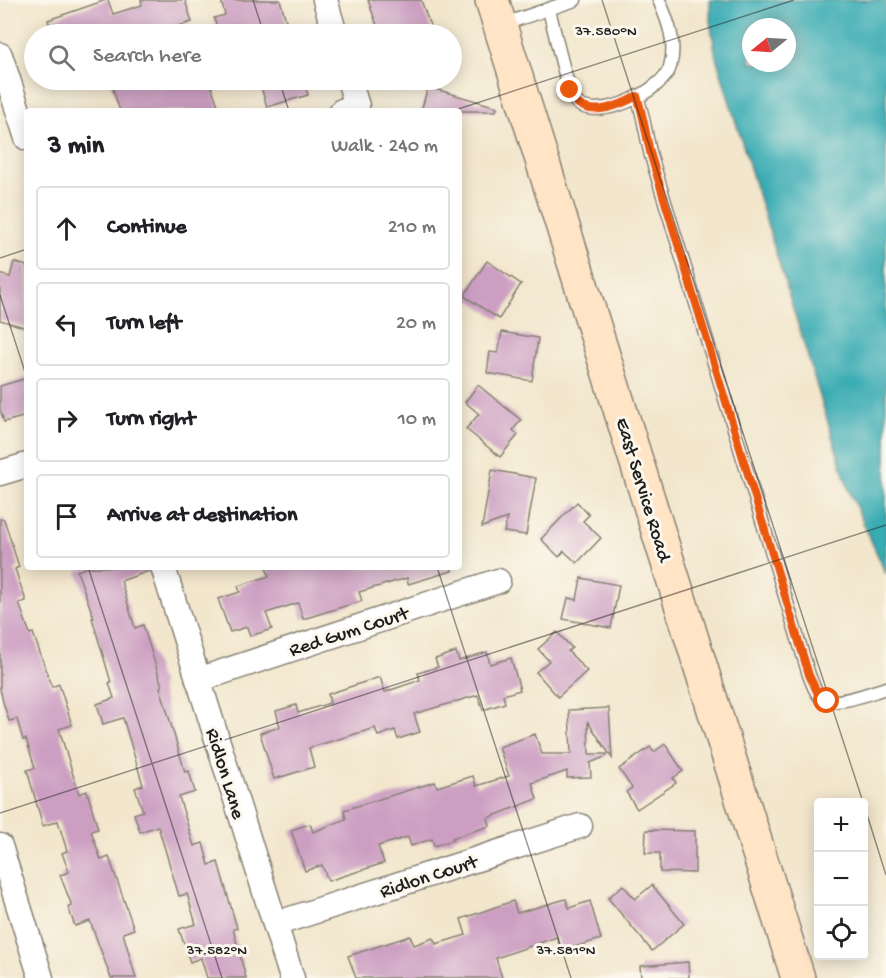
<!DOCTYPE html>
<html lang="en">
<head>
<meta charset="utf-8">
<style>
  body { margin:0; font-family:"Gochi Hand",sans-serif; background:#f2f2f2; color:#202124 }
  .controls { position:absolute; right:18px; bottom:18px; display:grid; overflow:hidden; border-radius:6px; box-shadow:0 3px 15px #0003 }
  .controls button { width:54px; height:54px; display:grid; place-items:center; padding:0; border:0; border-bottom:2px solid #e0e0e0; background:#fff; color:#202124; font:30px sans-serif }
  .compass { position:absolute; left:742px; top:18px; width:54px; height:54px; border-radius:50%; background:#fff; box-shadow:0 3px 15px #0003; rotate:252deg }
  .stop { position:absolute; width:18px; height:18px; margin:-14px; border:4px solid #ea580c; border-radius:50%; background:#fff }
  .stop.end { background:#ea580c; border-color:#fff; box-shadow:0 2px 6px #0008 }
  .list { margin:0; padding:0; list-style:none }
  h2 { display:flex; justify-content:space-between; align-items:center; height:78px; margin:0; padding:0 24px; font-size:26px }
  h2 small { font-size:20px; font-weight:400; color:#757577 }
  .list li { display:grid; grid-template-columns:39px 1fr auto; gap:18px; align-items:center; box-sizing:border-box; height:84px; margin:0 12px 12px; padding:0 12px; border:2px solid #e0e0e0; border-radius:6px }
  .list b { display:block; font-size:22px; white-space:nowrap }
  .list em { font-size:20px; font-style:normal; color:#757577 }
  .icon { flex:none; width:33px; height:33px; fill:none; stroke:currentColor; stroke-width:2; stroke-linecap:round; stroke-linejoin:round }
  .map { position:relative; flex:none; width:886px; height:978px; overflow:hidden }
  .search { position:absolute; background:#fff; box-shadow:0 3px 15px #0003; left:24px; top:24px; width:438px; height:66px; display:flex; align-items:center; gap:15px; box-sizing:border-box; padding:0 21px; border-radius:33px; color:#757577; font-size:22px }
  .panel { position:absolute; background:#fff; box-shadow:0 3px 15px #0003; left:24px; top:108px; width:438px; height:462px; border-radius:6px }
  .map>svg:first-child { display:block }
  .water { fill:#39abb3; stroke:#2a6468; stroke-width:1.5; fill-rule:evenodd }
  .building { fill:#cc9fc2 }
  .lines { fill:none; stroke-linecap:round; stroke-linejoin:round }
  .lane-casing { stroke:#878174; stroke-width:15 }
  .street-casing { stroke:#878174; stroke-width:27 }
  .secondary-casing { stroke:#878174; stroke-width:36 }
  .lane { stroke:#fff; stroke-width:12 }
  .street { stroke:#fff; stroke-width:24 }
  .secondary { stroke:#ffe4c6; stroke-width:33 }
  .route { stroke:#ea580c; stroke-width:8 }
  .ticks { fill:none; stroke:#1c1c1c; stroke-width:1.5; stroke-opacity:0.45 }
  .labels { text-anchor:middle; stroke-width:6; stroke-linejoin:round; paint-order:stroke }
  .street-label { font-size:20px; fill:#1c1c1c; stroke:#fbf7ec }
  .ticks-label { font-size:15px; text-anchor:middle; fill:#1c1c1c; stroke:#fbf7ec; stroke-width:6; stroke-linejoin:round; paint-order:stroke }
</style>
</head>
<body>
<div class="map">
<svg width="886" height="978" viewBox="0 0 886 978">
  <rect width="100%" height="100%" fill="#fbf7ec"/>
  <filter id="ink" filterUnits="userSpaceOnUse"><feTurbulence type="fractalNoise" baseFrequency=".0167" numOctaves="2"/><feDisplacementMap in="SourceGraphic" scale="12" xChannelSelector="R" yChannelSelector="G"/><feConvolveMatrix kernelMatrix="1 2 1 2 8 2 1 2 1" color-interpolation-filters="sRGB"/></filter>
  <filter id="wash" filterUnits="userSpaceOnUse"><feTurbulence type="fractalNoise" baseFrequency=".008" numOctaves="4" result="noise"/><feDisplacementMap in="SourceGraphic" scale="24" xChannelSelector="R" yChannelSelector="G"/><feGaussianBlur stdDeviation="1.35" result="paint"/><feColorMatrix in="noise" values="0 0 0 0 0 0 0 0 0 0 0 0 0 0 0 0 0 1.4 0 .05"/><feComposite in="paint" operator="in"/></filter>
  <g filter="url(#wash)">
    <rect width="100%" height="100%" fill="#f2e6cc"/>
    <path class="water" d="M710 0H886V574L849 491 716 57 710 21ZM751 27H787V63H751Z"/>
    <g id="blocks">
      <g class="building">
        <polygon points="106,0 108,0 113,14 142,5 141,0 185,0 192,22 151,34 53,34 48,20"/>
        <polygon points="221,0 280,0 290,34 219,34 214,18 225,15"/>
        <polygon points="368,0 421,0 433,34 380,34"/>
        <polygon points="110,80 209,80 220,111 120,111"/>
        <polygon points="259,80 303,80 308,95 267,107"/>
        <polygon points="428,87 497,107 496,111 421,111"/>
        <polygon points="487,261 521,284 499,319 464,296"/>
        <polygon points="14,262 27,266 27,328 0,320 0,274 10,277"/>
        <polygon points="502,332 538,338 532,381 487,373 490,352 498,353"/>
        <polygon points="27,378 27,416 4,422 0,409 0,386"/>
        <polygon points="478,385 521,420 513,430 518,435 500,457 466,429 479,414 465,402"/>
        <polygon points="492,470 536,478 526,535 504,532 507,518 482,527"/>
        <polygon points="577,502 589,515 583,521 601,538 577,563 564,551 559,557 541,539"/>
        <polygon points="0,519 4,519 19,567 15,569 26,601 19,603 30,634 33,633 52,687 59,684 72,725 59,729 79,794 87,791 98,829 91,831 101,860 109,857 134,929 123,933 136,978 111,978 90,921 75,926 68,907 72,906 60,875 69,872 62,853 67,851 58,821 43,826 27,770 35,768 26,739 23,740 17,719 9,721 3,702 0,689"/>
        <polygon points="88,567 149,567 149,571 121,581 135,628 143,625 162,686 160,687 185,772 189,771 195,792 179,797 194,846 203,843 209,865 218,862 237,928 233,929 246,978 207,978 201,958 190,962 179,929 196,924 187,894 179,896 158,826 140,832 134,814 143,811 135,788 143,785 123,718 103,724 97,704 114,698 109,683 111,682 92,618 94,618 77,571"/>
        <polygon points="266,567 452,567 452,571 408,584 407,578 359,592 362,601 303,619 298,603 266,613 272,629 250,636 247,627 230,632 218,599 240,592 238,586 269,576"/>
        <polygon points="581,578 619,585 611,628 563,619 568,598 577,600"/>
        <polygon points="557,632 572,648 568,651 587,671 558,697 536,672 549,661 538,649"/>
        <polygon points="456,652 459,661 487,652 490,664 511,658 520,690 503,695 505,703 483,710 478,695 414,714 420,732 398,739 395,730 378,736 375,728 309,748 314,767 274,779 260,733 280,727 276,711 296,705 298,713 330,703 328,694 380,677 385,692 420,680 418,673 438,667 435,659"/>
        <polygon points="609,708 612,758 588,722 589,754 607,754 607,756 590,763 591,777 567,778 567,771 532,783 537,799 488,818 490,826 452,838 453,840 434,846 432,839 411,846 408,837 378,846 384,863 328,881 322,865 305,871 291,830 310,824 313,832 346,819 344,810 435,782 437,787 473,776 476,786 509,776 499,747 535,734 542,754 571,754 569,710"/>
        <polygon points="665,744 683,771 673,778 676,783 637,809 626,792 632,788 619,769 650,747 654,752"/>
        <polygon points="646,830 695,831 695,873 660,872 660,853 645,853"/>
        <polygon points="623,885 635,899 652,885 684,924 652,951 608,898"/>
        <polygon points="566,899 569,908 590,901 601,939 561,951 557,937 496,958 502,978 356,978 348,956 410,936 414,945 433,938 436,944 466,935 461,919 513,901 517,913"/>
        <polygon points="688,962 689,978 641,978 640,966"/>
      </g>
    </g>
  </g>
  <g filter="url(#ink)">
    <use href="#blocks" fill-opacity="0" stroke="#878174" stroke-width="1.5"/>
    <g class="lines">
      <defs>
        <g id="lane">
          <path d="M549 10C554 27 567 94 577 103 598 122 663 91 670 67 677 43 668 21 659 0"/>
          <polyline points="501,25 575,0"/>
          <path d="M637 96C644 117 646 136 651 156L809 675C812 682 815 692 820 697 833 709 871 692 886 688"/>
        </g>
        <g id="street">
          <polyline points="325,0 335,34"/>
          <polyline points="0,55 27,138"/>
          <polyline points="342,111 357,106 349,80"/>
          <polyline points="0,473 27,465"/>
          <polyline points="163,567 292,978"/>
          <polyline points="198,680 498,581"/>
          <polyline points="0,846 41,978"/>
          <polyline points="275,924 580,826"/>
        </g>
        <polyline id="secondary" points="492,0 798,978"/>
      </defs>
      <use href="#lane" class="lane-casing"/>
      <use href="#street" class="street-casing"/>
      <use href="#secondary" class="secondary-casing"/>
      <use href="#lane" class="lane"/>
      <use href="#street" class="street"/>
      <use href="#secondary" class="secondary"/>
    </g>
  </g>
  <g class="lines" filter="url(#ink)">
    <path class="route" d="M570 90C572 93 574 100 577 103 593 117 621 105 637 96 644 117 646 136 651 156L809 675 819 696 827 701"/>
  </g>
  <path class="ticks" d="M253 0 264 34M602 0 863 802M279 80 289 111M452 111 794 0M0 258 27 249M0 295 27 378M88 567 222 978M437 567 571 978M864 805 886 875M0 813 886 525"/>
  <g class="labels">
    <g class="street-label">
      <text transform="translate(645 489) rotate(73)" y="7">East Service Road</text>
      <text transform="translate(348 630) rotate(-18)" y="7">Red Gum Court</text>
      <text transform="translate(227 773) rotate(73)" y="7">Ridlon Lane</text>
      <text transform="translate(428 875) rotate(-18)" y="7">Ridlon Court</text>
    </g>
  </g>
  <g class="ticks-label">
    <text x="606" y="35">37.580°N</text>
    <text x="217" y="954">37.582°N</text>
    <text x="566" y="954">37.581°N</text>
  </g>
</svg>
<div class="controls">
<button>+</button>
<button>−</button>
<button><svg class="icon" aria-label="locate" viewBox="0 0 24 24"><circle cx="12" cy="12" r="6"/><path d="M12 2v4M12 18v4M2 12h4M18 12h4"/></svg></button>
</div>
<svg class="compass" viewBox="-18 -18 36 36"><path d="M0-13l5 13h-10z" fill="#e53935"/><path d="M0 13l5-13h-10z" fill="#757577"/></svg>
<div class="stop" style="left:827px;top:701px"></div>
<div class="stop end" style="left:570px;top:90px"></div>
<div class="search"><svg class="icon" aria-label="search" viewBox="0 0 24 24"><circle cx="10" cy="10" r="6"/><path d="M15 15l6 6"/></svg>Search here</div>
<section class="panel">
<h2>3 min<small>Walk · 240 m</small></h2>
<ul class="list">
<li><svg class="icon" aria-label="ahead" viewBox="0 0 24 24"><path d="M12 20V5M6 11l6-6 6 6"/></svg><div><b>Continue</b></div><em>210 m</em></li>
<li><svg class="icon" aria-label="left" viewBox="0 0 24 24"><path d="M17 20v-9H6M10 6l-5 5 5 5"/></svg><div><b>Turn left</b></div><em>20 m</em></li>
<li><svg class="icon" aria-label="right" viewBox="0 0 24 24"><path d="M7 20v-9h11M14 6l5 5-5 5"/></svg><div><b>Turn right</b></div><em>10 m</em></li>
<li><svg class="icon" aria-label="arrive" viewBox="0 0 24 24"><path d="M6 21V4h12l-3 4 3 4H6"/></svg><div><b>Arrive at destination</b></div></li>
</ul>
</section>
</div>
</body>
</html>
